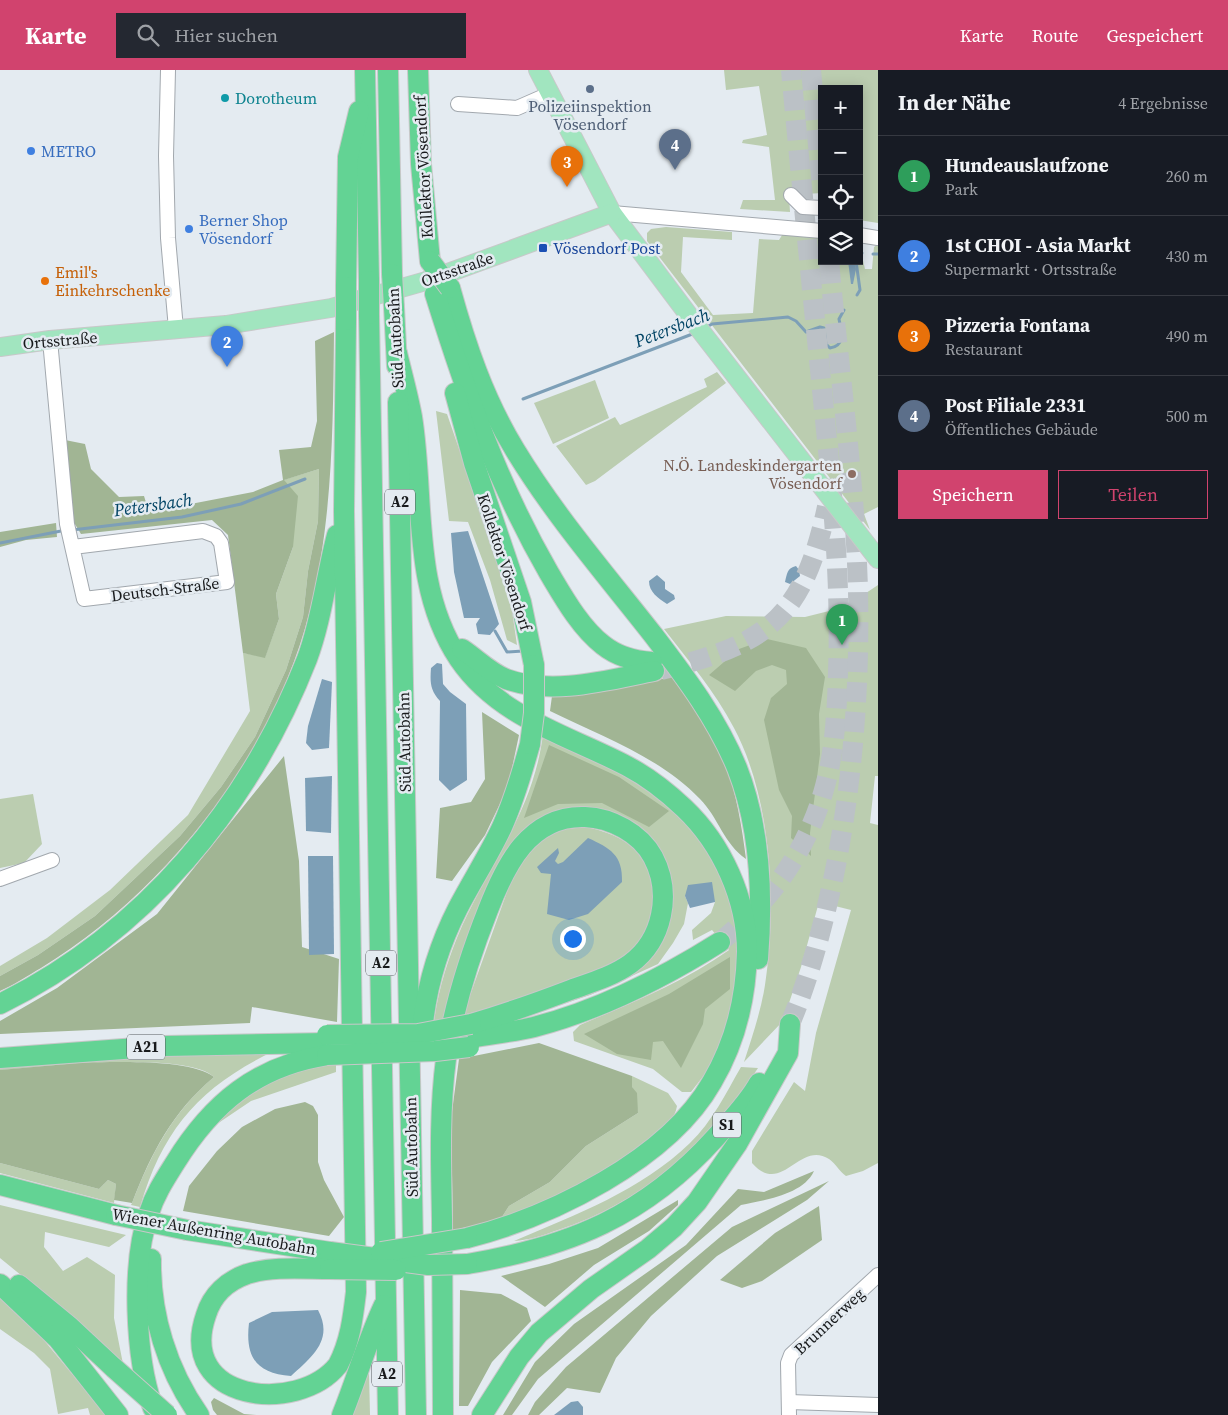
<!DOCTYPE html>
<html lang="de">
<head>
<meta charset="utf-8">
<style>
  body { margin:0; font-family:"Source Serif 4",serif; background:#242831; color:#f1f3f6 }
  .controls { position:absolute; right:15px; top:15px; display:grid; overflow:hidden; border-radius:0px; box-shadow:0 2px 12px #0003 }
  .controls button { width:45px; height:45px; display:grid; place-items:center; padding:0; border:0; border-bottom:1px solid #363941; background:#171b24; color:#f1f3f6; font:25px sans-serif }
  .you { position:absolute; left:572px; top:868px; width:18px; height:18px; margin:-12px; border:4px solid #fff; border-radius:50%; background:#1a73e8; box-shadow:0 0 0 8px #1a73e833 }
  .badge { display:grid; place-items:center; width:32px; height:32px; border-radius:50%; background:#d1436e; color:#fff; font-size:16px; font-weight:700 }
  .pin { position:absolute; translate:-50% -41px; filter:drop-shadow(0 1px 2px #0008) }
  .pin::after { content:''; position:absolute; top:26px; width:18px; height:15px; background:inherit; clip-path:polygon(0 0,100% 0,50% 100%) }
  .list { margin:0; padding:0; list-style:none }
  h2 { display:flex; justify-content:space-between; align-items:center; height:65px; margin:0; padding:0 20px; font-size:21px }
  h2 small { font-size:16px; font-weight:400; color:#9ea1a6 }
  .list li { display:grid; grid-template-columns:32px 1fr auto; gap:15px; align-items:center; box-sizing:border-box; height:80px; padding:0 20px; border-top:1px solid #363941 }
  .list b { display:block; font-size:19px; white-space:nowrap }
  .list p { margin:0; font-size:16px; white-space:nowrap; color:#9ea1a6 }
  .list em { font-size:16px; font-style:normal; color:#9ea1a6 }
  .actions { display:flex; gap:10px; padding:15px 20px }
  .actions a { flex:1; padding:11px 0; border:1px solid #d1436e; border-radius:0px; text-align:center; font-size:18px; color:#d1436e }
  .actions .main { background:#d1436e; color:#fff }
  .icon { flex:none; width:28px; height:28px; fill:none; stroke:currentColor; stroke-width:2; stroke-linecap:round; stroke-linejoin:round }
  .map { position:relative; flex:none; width:878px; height:1345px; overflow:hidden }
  header { display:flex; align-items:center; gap:30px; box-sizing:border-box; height:70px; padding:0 25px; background:#d1436e; color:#fff }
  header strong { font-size:24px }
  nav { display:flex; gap:28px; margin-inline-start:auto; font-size:18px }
  .search { width:350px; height:45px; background:#242831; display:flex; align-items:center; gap:12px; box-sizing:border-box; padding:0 18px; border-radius:0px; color:#9ea1a6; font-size:19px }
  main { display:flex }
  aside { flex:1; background:#171b24 }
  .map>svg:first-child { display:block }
  .green { fill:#bbcdb0 }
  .forest { fill:#a1b594 }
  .water { fill:#7d9fb7 }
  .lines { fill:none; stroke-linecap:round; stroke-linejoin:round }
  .stream { stroke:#7d9fb7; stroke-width:3 }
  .highway-tunnel { stroke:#bbc1c6; stroke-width:20; stroke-dasharray:20 10; stroke-linecap:butt }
  .minor-casing { stroke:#a2a8ae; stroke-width:16 }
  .major-casing { stroke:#c8c8c9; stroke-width:20 }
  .highway-casing { stroke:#c8c8c9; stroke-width:22 }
  .minor { stroke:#fff; stroke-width:14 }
  .major { stroke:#a1e5bf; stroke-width:18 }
  .highway { stroke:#63d394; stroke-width:20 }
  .highway-bridge-casing { stroke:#c8c8c9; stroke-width:22; stroke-linecap:butt }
  .highway-bridge { stroke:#63d394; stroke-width:20 }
  .service-dot { fill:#5c6f8a; stroke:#e4ebf1; stroke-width:2 }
  .culture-dot { fill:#0f9aa8; stroke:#e4ebf1; stroke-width:2 }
  .shop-dot { fill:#3f7fe0; stroke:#e4ebf1; stroke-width:2 }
  .transit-dot { fill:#1a4fb4; stroke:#e4ebf1; stroke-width:2 }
  .food-dot { fill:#e8710a; stroke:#e4ebf1; stroke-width:2 }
  .education-dot { fill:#8d6e63; stroke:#e4ebf1; stroke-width:2 }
  .labels { text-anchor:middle; stroke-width:5; stroke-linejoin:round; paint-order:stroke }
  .shield { fill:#e4ebf1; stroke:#55595c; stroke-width:1 }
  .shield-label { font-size:15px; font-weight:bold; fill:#181a1c }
  .culture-label { font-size:16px; fill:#0d838f; stroke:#e4ebf1; text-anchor:start }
  .service-label { font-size:16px; fill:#4e5e75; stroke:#e4ebf1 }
  .shop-label { font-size:16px; fill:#366cbe; stroke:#e4ebf1; text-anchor:start }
  .street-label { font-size:16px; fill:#181a1c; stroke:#e4ebf1 }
  .transit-label { font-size:16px; fill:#164399; stroke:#e4ebf1; text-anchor:start }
  .food-label { font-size:16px; fill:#c56008; stroke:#e4ebf1; text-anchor:start }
  .education-label { font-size:16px; fill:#785e54; stroke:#e4ebf1; text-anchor:end }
  .water-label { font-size:18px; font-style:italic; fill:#004364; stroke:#e4ebf1 }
</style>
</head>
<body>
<header>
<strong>Karte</strong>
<div class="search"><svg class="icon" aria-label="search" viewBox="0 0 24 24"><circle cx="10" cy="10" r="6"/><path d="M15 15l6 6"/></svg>Hier suchen</div>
<nav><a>Karte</a><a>Route</a><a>Gespeichert</a></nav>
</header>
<main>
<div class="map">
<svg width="878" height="1345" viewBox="0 0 878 1345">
  <rect width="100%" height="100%" fill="#e4ebf1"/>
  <g class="green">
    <polygon points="724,0 878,0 878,153 859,150 859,19 822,19 822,123 789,125 790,142 740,139 743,130 775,130 769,77 742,73 743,70 767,65 759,16 726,20"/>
    <polygon points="666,157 732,162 732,170 683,167 681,202 713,245 753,243 759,169 779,170 784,162 822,166 822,191 859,191 859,173 865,199 872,199 874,177 878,174 878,437 864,444 870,460 647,171 647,163 651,159"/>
    <polygon points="717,302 726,313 595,411 586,415 556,376 615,347 620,355 707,317 704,309"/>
    <polygon points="595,310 609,348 553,374 534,333"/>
    <polygon points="436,341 447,344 510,527 517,575 507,570 490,510 468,452 449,451"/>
    <polygon points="319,399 318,451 308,501 303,547 286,600 255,667 221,717 180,766 95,846 38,885 0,906 0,896 47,868 110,820 188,745 250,641 243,583 265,587 279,549 276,524 293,477 283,410"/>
    <path d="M878 515V706H875L870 753 878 755V1093L863 1101 846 1106C840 1102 835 1093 829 1089 799 1070 782 1127 752 1093V1081L794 1012 805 1021 816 963 851 840 819 832 801 897 783 951 744 992C752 967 761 941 765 915 777 837 772 729 734 658 715 622 689 591 664 559L726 546 805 547 829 541 857 529Z"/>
    <path d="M543 664C582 684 642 706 672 737 734 799 755 880 724 963 720 973 717 985 711 995 705 1004 698 1013 691 1022H682L653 999 574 971 573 962 580 955C631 933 684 912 729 880L712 860 693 870 692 860 711 843 715 832 685 826 688 833 684 854 673 873 658 894 590 925 536 943 625 904 669 821 620 749 528 758 447 949 434 951C439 917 448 888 462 856 492 791 534 738 543 664Z"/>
    <polygon points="33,724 42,774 24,793 0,798 0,729"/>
    <path d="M586 757C615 763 643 776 651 807 656 829 653 854 640 872 614 907 505 935 463 945L512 808 530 779 548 766 565 759Z"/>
    <path d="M274 981C201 1016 163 1058 140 1137L131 1135 132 1133C151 1084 173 1041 214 1007 185 980 42 997 0 1000V995L41 991Z"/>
    <path d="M336 991V1002L251 1031 211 1058C246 1015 284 1004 336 991Z"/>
    <path d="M741 997 758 998C711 1071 643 1133 558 1160 544 1165 530 1170 514 1171 577 1144 640 1121 690 1073 712 1052 726 1023 741 997Z"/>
    <path d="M632 1006 668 1023 677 1036C675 1049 666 1054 657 1063 612 1105 556 1128 500 1150L509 1136 550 1112 586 1076 638 1043 632 1017Z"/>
    <polygon points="0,1093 99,1119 108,1110 116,1114 114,1133 0,1103"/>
    <polygon points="0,1135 126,1165 109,1177 45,1162 44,1177 63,1201 87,1187 115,1205 114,1248 123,1294 65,1241 0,1188"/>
    <polygon points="0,1228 38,1263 106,1345 90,1345 88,1338 58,1344 50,1299 34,1283 0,1259"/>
    <polygon points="369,1302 370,1345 351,1345"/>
  </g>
  <g class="forest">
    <path d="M334 262C333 355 333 449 310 540 274 684 167 821 41 898 27 906 14 915 0 921V906L38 885 95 846 180 766 221 717 255 667 286 600 303 547 308 501 318 451 319 399 284 410 298 426 293 477 276 524 279 549 265 588 243 583 228 465 212 450 81 464 73 451 65 370 85 374 91 399 119 427 144 426 149 442 253 422 283 410 279 380 311 377 317 351 315 271Z"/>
    <polygon points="56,453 57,467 26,470 0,477 0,462"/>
    <polygon points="767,569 806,578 825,607 819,644 820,684 810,763 811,786 791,768 792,746 779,720 764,650 771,628 787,614 786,600 772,595 756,601 735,621 709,605 739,579"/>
    <path d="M672 605C682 617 693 629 701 642 729 684 740 740 746 789 724 774 718 747 700 729 660 687 601 666 550 641L552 626 659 610Z"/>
    <polygon points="482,642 519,665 508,717 485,765 452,811 436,808 440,738 471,732 485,709"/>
    <polygon points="549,675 619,707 669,741 649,757 602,733 558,734 524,748"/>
    <polygon points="284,686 299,791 302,877 339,889 337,952 252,937 250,953 0,964 0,951 57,918 157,844"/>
    <polygon points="730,887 730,919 705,939 703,954 681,998 663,971 653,972 651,990 617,984 584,964 669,924"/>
    <polygon points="539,973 632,1006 632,1017 637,1023 638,1043 586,1076 550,1112 509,1136 500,1150 453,1161 451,1049 459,989"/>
    <path d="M78 993C109 992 190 988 214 1007 173 1041 151 1083 132 1133L114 1130 116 1114 108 1110 99 1119 0 1093V1000Z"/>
    <polygon points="305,1032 313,1036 318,1045 318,1092 324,1110 344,1147 329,1166 183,1141 189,1116 217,1081 242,1057 275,1039"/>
    <path d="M814 1101C803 1125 764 1130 741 1135L538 1309 512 1345H503L535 1292 574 1254 686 1175 738 1119 764 1122Z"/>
    <polygon points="829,1111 807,1130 717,1186 651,1246 616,1288 600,1323 567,1318 539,1345 528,1345 535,1332 566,1297 732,1157"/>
    <polygon points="678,1130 678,1135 649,1161 594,1195 545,1237 501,1206 549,1194 598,1178"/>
    <polygon points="819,1136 822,1170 762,1211 742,1218 720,1210 775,1163"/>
    <polygon points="460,1220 501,1224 527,1238 531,1251 492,1292 468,1336 459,1336"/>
    <polygon points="214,1328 244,1344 256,1345 217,1345 213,1340 211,1332"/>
  </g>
  <g class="water">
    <polygon points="848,191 854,191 856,199 853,214 851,214"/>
    <polygon points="468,461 499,554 490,565 478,564 476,554 480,548 464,548 454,502 451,463"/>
    <path d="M796 496 799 500 800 506 790 514 785 512C787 504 787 498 796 496Z"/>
    <path d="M657 505 665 512V519L674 525 675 529 667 534C658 528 649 522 649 511Z"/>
    <path d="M437 593 442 594 443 614 450 622 466 634 467 710 450 721 439 710 440 631C430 620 430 612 431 598Z"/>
    <polygon points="322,609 332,612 329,678 312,680 306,673 308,656"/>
    <polygon points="332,706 331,763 306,761 305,708"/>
    <path d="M588 768C610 778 623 785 622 812L588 844 569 850 547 844 551 804 541 803 537 797 558 778 559 783 555 791 558 794 563 792Z"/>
    <polygon points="308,786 333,786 334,884 309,885"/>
    <polygon points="712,812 715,832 690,838 685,826 688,815"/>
    <path d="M318 1240C334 1270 312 1287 291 1306 256 1303 245 1287 249 1253L272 1242Z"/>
    <polygon points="578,1331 583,1337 583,1345 554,1345 571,1332"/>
  </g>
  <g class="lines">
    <g class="stream">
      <polyline points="859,183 862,183"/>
      <polyline points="873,184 878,184"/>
      <polyline points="856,191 860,220 857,225"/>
      <path d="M705 258 712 254 788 247 796 251 806 262 820 257 824 258 827 275 830 278C846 276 841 260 839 249L844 240"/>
      <polyline points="523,329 695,263"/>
      <polyline points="72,460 182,447 241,434 305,409"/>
      <polyline points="0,473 66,460"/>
      <polyline points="495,561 507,582 523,581"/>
    </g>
    <g class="highway-tunnel">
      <polyline points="811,0 822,118"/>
      <path d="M661 600C769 574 803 547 827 437"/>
      <path d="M720 872C771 831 808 780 825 716 835 679 837 640 838 602 841 521 834 441 826 360 814 240 802 120 791 0"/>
      <path d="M790 954C810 906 823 856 834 805 853 711 860 616 858 520 855 410 839 300 829 191"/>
    </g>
    <defs>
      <g id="minor">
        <polyline points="168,0 166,86 168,168 176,259"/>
        <polyline points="458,34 517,38 549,24"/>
        <polyline points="791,125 803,137 822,138"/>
        <polyline points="612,143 822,161"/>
        <polyline points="859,165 878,168"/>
        <polyline points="50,270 67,454 84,529 227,512 221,473 216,466 203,461 73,477"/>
        <polyline points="0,809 52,790"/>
        <polyline points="789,1332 878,1335"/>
        <polyline points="789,1345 788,1293 791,1285 878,1205"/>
      </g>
      <g id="major">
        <polyline points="538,0 612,143 693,251 878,489"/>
        <polyline points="0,277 50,270 226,255 331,238 426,211 612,143"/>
      </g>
      <g id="highway">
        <polyline points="365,0 369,211"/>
        <polyline points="388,0 392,204"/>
        <polyline points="418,0 421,94 430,191"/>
        <polyline points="346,217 348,87 359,41"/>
        <path d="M450 218C466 276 484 329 515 380 555 446 607 506 654 566 686 608 717 649 737 698 760 756 763 827 758 889"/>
        <path d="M435 224C466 323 497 413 549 503 564 528 580 557 603 575 618 587 634 591 652 592"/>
        <polyline points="394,237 397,296"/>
        <polyline points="369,244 388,1345"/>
        <path d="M397 283C402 304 408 325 412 347 425 428 411 517 459 589 499 648 568 665 627 696 648 707 667 722 684 738 722 774 747 829 747 882 746 927 735 973 712 1012 668 1090 550 1147 467 1168"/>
        <polyline points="455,323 474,393 521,532 534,595"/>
        <polyline points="398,332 416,1345"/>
        <path d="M462 579C477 589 489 602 506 609 552 626 608 610 654 601"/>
        <path d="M0 934C144 863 249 737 307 589 322 549 326 506 337 465"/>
        <path d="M470 968C491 964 514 962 534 957 600 940 663 908 720 872"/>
        <path d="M421 978C423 930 436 881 458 838 472 811 489 785 502 757 514 730 522 703 530 674"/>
        <polyline points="0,988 164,976 327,973"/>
        <polyline points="0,1115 116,1145"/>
        <polyline points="187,1160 330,1182"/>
        <path d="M151 1189C150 1244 167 1300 199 1345"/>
        <path d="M467 1194C569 1177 645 1146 716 1067 731 1050 748 1033 759 1013"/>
        <path d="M330 1199C303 1199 273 1196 247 1204 227 1211 212 1225 206 1245 176 1332 298 1345 338 1295 350 1272 353 1248 356 1222L344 441 346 250"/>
        <polyline points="0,1214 58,1269 118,1345"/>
        <polyline points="19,1215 70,1257 114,1298"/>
        <path d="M153 1338C135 1287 131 1193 149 1143 155 1124 165 1109 175 1093 212 1033 257 996 327 985"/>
        <path d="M342 1345C357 1308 367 1271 384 1235"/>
        <path d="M443 1345C443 1280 442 1214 442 1149 441 1095 439 1042 446 989 453 938 469 888 488 840 505 796 529 745 585 747 611 748 640 763 653 787 672 823 663 870 630 894 613 906 593 912 573 919 539 932 505 944 471 954"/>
        <polyline points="482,1345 519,1287 539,1263 591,1219 648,1179 674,1157 697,1132 737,1074 788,983 790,954"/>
      </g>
    </defs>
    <use href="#minor" class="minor-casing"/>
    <use href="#major" class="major-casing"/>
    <use href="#highway" class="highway-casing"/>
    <use href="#minor" class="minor"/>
    <use href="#major" class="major"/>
    <use href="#highway" class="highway"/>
    <defs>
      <g id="highway-bridge">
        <polyline points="430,191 450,218"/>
        <polyline points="392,204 394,237"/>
        <polyline points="369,211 369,244"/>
        <polyline points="346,250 346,217"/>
        <polyline points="530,674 534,643 534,595"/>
        <polyline points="327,965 418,964 471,954"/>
        <polyline points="327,985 435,981 469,977"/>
        <polyline points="116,1145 187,1160"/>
        <polyline points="330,1182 428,1195 467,1194"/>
        <polyline points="381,1182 467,1168"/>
        <polyline points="330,1199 396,1200"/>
        <polyline points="114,1298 167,1345"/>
      </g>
    </defs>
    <use href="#highway-bridge" class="highway-bridge-casing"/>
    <use href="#highway-bridge" class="highway-bridge"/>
  </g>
  <circle class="service-dot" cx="590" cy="19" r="5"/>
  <circle class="culture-dot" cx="225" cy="28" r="5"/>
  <g class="shop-dot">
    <circle cx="31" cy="81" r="5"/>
    <circle cx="189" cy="159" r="5"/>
  </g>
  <rect class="transit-dot" x="538" y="173" width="10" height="10" rx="2.5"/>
  <circle class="food-dot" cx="45" cy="211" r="5"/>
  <circle class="education-dot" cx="852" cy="404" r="5"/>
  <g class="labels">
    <g class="shield">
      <rect x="385" y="419.5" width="30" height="25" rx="4"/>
      <rect x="366" y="880.5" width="30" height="25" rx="4"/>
      <rect x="127" y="964.5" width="38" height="25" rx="4"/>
      <rect x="713" y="1042.5" width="28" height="25" rx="4"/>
      <rect x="372" y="1291.5" width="30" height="25" rx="4"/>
    </g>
    <g class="shield-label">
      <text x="400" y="437">A2</text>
      <text x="381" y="898">A2</text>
      <text x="146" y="982">A21</text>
      <text x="727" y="1060">S1</text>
      <text x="387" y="1309">A2</text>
    </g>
    <g class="culture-label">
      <text x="235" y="34">Dorotheum</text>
    </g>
    <g class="service-label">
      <text x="590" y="42">Polizeiinspektion<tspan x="590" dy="18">Vösendorf</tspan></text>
    </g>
    <g class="shop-label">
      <text x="41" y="87">METRO</text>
      <text x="199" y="156">Berner Shop<tspan x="199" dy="18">Vösendorf</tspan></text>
    </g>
    <g class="street-label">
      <text transform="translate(423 97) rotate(-93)" y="6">Kollektor Vösendorf</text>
      <text transform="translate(457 199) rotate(-19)" y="6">Ortsstraße</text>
      <text transform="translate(395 268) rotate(-93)" y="6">Süd Autobahn</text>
      <text transform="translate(60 270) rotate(-5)" y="6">Ortsstraße</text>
      <text transform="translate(505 492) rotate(72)" y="6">Kollektor Vösendorf</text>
      <text transform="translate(165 519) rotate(-7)" y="6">Deutsch-Straße</text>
      <text transform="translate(404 672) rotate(-91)" y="6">Süd Autobahn</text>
      <text transform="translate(411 1077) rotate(-91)" y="6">Süd Autobahn</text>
      <text transform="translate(214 1161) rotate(10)" y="6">Wiener Außenring Autobahn</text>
      <text transform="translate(829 1251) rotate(-43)" y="6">Brunnerweg</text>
    </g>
    <g class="transit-label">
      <text x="553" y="184">Vösendorf Post</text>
    </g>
    <g class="food-label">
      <text x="55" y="208">Emil's<tspan x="55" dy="18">Einkehrschenke</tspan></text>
    </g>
    <g class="education-label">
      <text x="842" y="401">N.Ö. Landeskindergarten<tspan x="842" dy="18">Vösendorf</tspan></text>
    </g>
    <g class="water-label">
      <text transform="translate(672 258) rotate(-21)" y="6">Petersbach</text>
      <text transform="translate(153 435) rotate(-8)" y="6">Petersbach</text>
    </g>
  </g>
</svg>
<div class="controls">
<button>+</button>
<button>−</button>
<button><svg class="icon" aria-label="locate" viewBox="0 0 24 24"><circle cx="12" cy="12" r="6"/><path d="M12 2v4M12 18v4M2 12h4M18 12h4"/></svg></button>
<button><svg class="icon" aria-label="layers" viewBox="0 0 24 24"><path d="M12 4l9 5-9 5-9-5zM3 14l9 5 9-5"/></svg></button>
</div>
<div class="you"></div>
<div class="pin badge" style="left:842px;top:575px;background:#2e9e5b">1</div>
<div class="pin badge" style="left:227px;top:297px;background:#3f7fe0">2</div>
<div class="pin badge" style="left:567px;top:117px;background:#e8710a">3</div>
<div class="pin badge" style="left:675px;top:100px;background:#5c6f8a">4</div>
</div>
<aside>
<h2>In der Nähe<small>4 Ergebnisse</small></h2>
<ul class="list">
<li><span class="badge" style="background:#2e9e5b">1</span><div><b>Hundeauslaufzone</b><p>Park</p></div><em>260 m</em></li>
<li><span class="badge" style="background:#3f7fe0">2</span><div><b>1st CHOI - Asia Markt</b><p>Supermarkt · Ortsstraße</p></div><em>430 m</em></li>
<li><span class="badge" style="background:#e8710a">3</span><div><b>Pizzeria Fontana</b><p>Restaurant</p></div><em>490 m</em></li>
<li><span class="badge" style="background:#5c6f8a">4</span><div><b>Post Filiale 2331</b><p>Öffentliches Gebäude</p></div><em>500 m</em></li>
</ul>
<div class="actions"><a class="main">Speichern</a><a>Teilen</a></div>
</aside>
</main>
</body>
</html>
